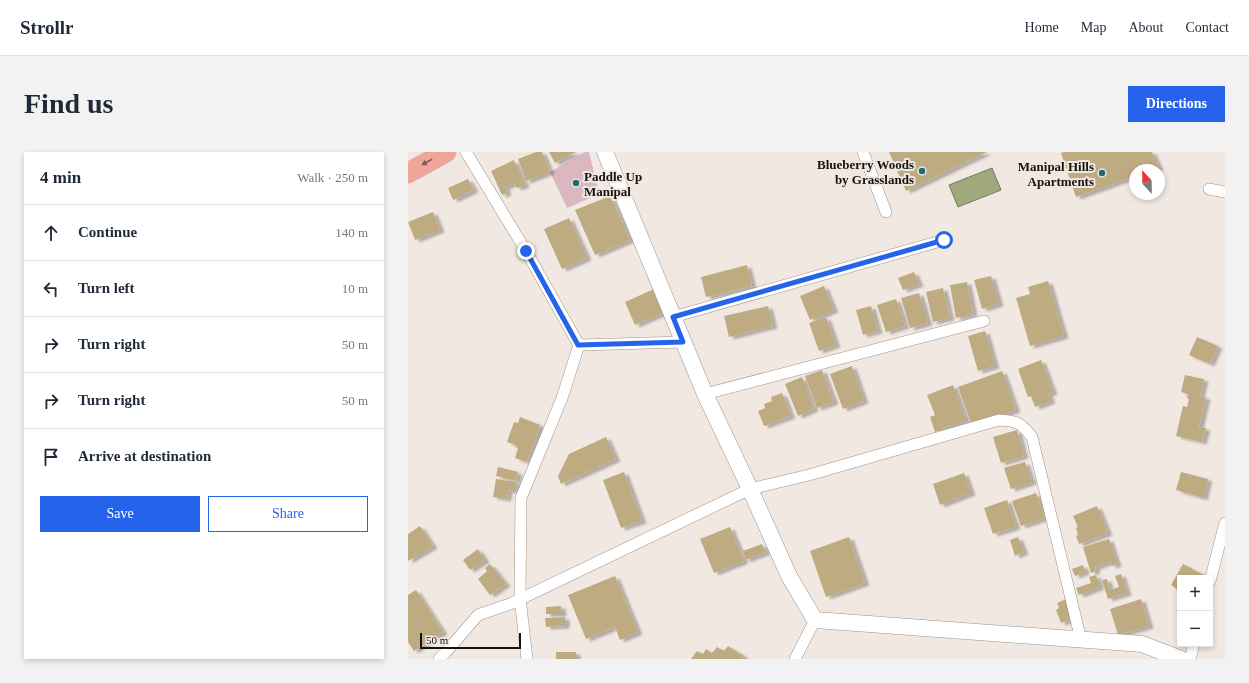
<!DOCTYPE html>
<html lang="en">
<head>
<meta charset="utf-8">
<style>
  body { margin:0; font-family:Georgia,serif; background:#f2f2f3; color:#1f2937 }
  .controls { position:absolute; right:12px; bottom:12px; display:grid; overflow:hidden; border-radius:0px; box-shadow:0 2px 6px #0003 }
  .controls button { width:36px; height:36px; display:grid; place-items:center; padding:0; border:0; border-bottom:1px solid #e0e1e3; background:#fff; color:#1f2937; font:20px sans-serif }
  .compass { position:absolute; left:721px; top:12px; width:36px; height:36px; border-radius:50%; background:#fff; box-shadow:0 2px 6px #0003; rotate:338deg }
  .scale { position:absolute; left:12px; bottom:10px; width:101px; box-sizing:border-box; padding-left:4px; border:2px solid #151210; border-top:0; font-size:11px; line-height:14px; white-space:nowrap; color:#151210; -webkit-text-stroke:3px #f1e8e1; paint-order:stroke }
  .stop { position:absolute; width:12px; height:12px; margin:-9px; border:3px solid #2563eb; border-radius:50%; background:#fff }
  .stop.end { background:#2563eb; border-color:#fff; box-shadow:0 1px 4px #0008 }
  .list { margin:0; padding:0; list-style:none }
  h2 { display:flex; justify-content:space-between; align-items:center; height:52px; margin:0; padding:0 16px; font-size:17px }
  h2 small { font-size:13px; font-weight:400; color:#747a83 }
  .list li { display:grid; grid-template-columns:26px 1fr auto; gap:12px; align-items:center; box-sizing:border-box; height:56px; padding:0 16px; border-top:1px solid #e0e1e3 }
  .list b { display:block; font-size:15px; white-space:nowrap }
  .list em { font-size:13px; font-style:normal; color:#747a83 }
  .actions { display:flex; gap:8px; padding:12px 16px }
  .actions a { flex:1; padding:9px 0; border:1px solid #2563eb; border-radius:0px; text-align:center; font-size:14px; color:#2563eb }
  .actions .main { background:#2563eb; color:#fff }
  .icon { flex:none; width:22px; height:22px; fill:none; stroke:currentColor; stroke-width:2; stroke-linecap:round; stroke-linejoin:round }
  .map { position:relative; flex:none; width:817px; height:507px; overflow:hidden; border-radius:0px }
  header { display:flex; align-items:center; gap:24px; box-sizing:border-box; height:56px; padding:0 20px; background:#fff; border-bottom:1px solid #e0e1e3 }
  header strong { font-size:19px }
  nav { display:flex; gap:22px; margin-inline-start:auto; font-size:14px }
  .intro { display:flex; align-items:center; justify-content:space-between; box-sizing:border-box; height:96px; padding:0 24px }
  h1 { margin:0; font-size:28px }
  .button { padding:10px 18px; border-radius:0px; background:#2563eb; color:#fff; font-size:14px; font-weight:700 }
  main { display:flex; gap:24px; padding:0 24px }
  aside { flex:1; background:#fff; border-radius:0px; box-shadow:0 2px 6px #0003 }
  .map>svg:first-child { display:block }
  .green { fill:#dbb8c1 }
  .water { fill:#a1a87d; stroke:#777b5c }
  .building { fill:#beab81; filter:url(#shadow) }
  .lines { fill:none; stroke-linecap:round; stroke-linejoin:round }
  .street-casing { stroke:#9c948e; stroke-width:12 }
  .secondary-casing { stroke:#9c948e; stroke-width:17 }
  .highway-casing { stroke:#c7c6c6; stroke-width:21 }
  .street { stroke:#fff; stroke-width:11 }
  .secondary { stroke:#fff; stroke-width:16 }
  .highway { stroke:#f0a599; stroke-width:20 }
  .oneway { fill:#825c54 }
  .route { stroke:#2563eb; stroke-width:5 }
  .poi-dot { fill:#1f6b71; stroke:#f1e8e1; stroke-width:1.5 }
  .labels { text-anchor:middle; stroke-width:4; stroke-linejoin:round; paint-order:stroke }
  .poi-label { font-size:13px; font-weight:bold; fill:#151210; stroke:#f1e8e1; text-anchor:end }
</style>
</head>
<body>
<header>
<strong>Strollr</strong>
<nav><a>Home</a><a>Map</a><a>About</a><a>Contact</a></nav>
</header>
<div class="intro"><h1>Find us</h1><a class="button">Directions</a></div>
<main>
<aside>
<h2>4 min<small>Walk · 250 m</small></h2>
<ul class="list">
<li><svg class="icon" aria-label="ahead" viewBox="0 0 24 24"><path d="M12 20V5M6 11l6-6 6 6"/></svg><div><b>Continue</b></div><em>140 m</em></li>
<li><svg class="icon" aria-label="left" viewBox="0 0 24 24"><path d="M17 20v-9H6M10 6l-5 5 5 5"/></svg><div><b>Turn left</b></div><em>10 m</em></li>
<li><svg class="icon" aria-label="right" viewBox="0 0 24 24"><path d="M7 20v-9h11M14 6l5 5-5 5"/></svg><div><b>Turn right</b></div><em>50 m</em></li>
<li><svg class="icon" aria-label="right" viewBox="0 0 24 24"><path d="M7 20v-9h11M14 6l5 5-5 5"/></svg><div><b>Turn right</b></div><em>50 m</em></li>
<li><svg class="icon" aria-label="arrive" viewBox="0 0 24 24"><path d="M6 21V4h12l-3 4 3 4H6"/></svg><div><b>Arrive at destination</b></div></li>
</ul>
<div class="actions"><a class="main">Save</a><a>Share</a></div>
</aside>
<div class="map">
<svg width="817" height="507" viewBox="0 0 817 507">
  <defs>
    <filter id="shadow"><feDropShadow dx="4.5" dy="2.5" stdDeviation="1" flood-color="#0004"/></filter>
  </defs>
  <rect width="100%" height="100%" fill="#f1e8e1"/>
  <polygon class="green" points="177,0 181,0 191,42 159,56 142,20"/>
  <polygon class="water" points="584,16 593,38 550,55 541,33"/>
  <g class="building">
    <polygon points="128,0 134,0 142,20 118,29 110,7"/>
    <polygon points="141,0 168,0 147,11"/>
    <polygon points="481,0 579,0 498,39"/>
    <polygon points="656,0 744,0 751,16 744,18 727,18 727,24 668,45 653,1"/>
    <polygon points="106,8 117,33 109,36 106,31 97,35 99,41 94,43 83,19"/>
    <polygon points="60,27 66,38 45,48 40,36"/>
    <polygon points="202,44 222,88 187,103 167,58"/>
    <polygon points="25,60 32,78 7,88 0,70"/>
    <polygon points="161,66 179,106 154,117 136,77"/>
    <polygon points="339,113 344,134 298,145 293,125"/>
    <polygon points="506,120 511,132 495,138 490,126"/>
    <polygon points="583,124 591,152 574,157 566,128"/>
    <polygon points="640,129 656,184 622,194 608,146 622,142 620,135"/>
    <polygon points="559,130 565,162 548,166 542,133"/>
    <polygon points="416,134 426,158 402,168 392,144"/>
    <polygon points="535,136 542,166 525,170 518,140"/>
    <polygon points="246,137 257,160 227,173 217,150"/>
    <polygon points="511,141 520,171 502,176 493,146"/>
    <polygon points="488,147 497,174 478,180 469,153"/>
    <polygon points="360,154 365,174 321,185 316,164"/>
    <polygon points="463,154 470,179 455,183 448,158"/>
    <polygon points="418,165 428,193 411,199 401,171"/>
    <polygon points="577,179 587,214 570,219 560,184"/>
    <polygon points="789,185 810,194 802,212 781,203"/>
    <polygon points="633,208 645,240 640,242 643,249 627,255 623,244 620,245 610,217"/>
    <polygon points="444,214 456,249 435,257 422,222"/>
    <polygon points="414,218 426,250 409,256 397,224"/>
    <polygon points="594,219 608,258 564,274 550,235"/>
    <polygon points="777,223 796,227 792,244 798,245 791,275 798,276 794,290 768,284 775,254 779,255 781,247 779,246 780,242 773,240"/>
    <polygon points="394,225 406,257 390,264 377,232"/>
    <polygon points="545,233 558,268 527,280 522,265 527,263 519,243"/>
    <polygon points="374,241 383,264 356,274 350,259 357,256 356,252 364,249 363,245"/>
    <polygon points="112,265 132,273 119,310 107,306 110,296 107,295 108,293 99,290 106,270 110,271"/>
    <polygon points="609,278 616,304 593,311 585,285"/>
    <polygon points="198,285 208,307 153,332 150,324 161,302"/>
    <polygon points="617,310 624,330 603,337 596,316"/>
    <polygon points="90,315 110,320 108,329 88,324"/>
    <polygon points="216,320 234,369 213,376 195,328"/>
    <polygon points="773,320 800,327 795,346 768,338"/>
    <polygon points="556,321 563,341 532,353 525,332"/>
    <polygon points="88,327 109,330 108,339 100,338 99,347 85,345"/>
    <polygon points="628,341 637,366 613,374 604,349"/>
    <polygon points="599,348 608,375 585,382 576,356"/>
    <polygon points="689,354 700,381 671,392 668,384 670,383 668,376 670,375 665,364"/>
    <polygon points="12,374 25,394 0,409 0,382"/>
    <polygon points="322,375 336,409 306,421 292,387"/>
    <polygon points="441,385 457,431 418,445 402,399"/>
    <polygon points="610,385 616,400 607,404 602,388"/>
    <polygon points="701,387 709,412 704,414 702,410 687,415 688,419 683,421 675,395"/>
    <polygon points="354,392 358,400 338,408 335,399"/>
    <polygon points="70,397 77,408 62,418 55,408"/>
    <polygon points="82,412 98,432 82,443 70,427 79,419 77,416"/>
    <polygon points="775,412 796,423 794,426 772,426 772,439 763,433"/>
    <polygon points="675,413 677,420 667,424 664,417"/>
    <polygon points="713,422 719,441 700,447 694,428 699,427 702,438 711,435 707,424"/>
    <polygon points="688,423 692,435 671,443 668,436 683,431 681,425"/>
    <polygon points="207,424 230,480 212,488 207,475 178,487 160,443"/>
    <polygon points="8,438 35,480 6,499 0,490 0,443"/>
    <polygon points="658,447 665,467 653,471 648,458 651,456 649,451"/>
    <polygon points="733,447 741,474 710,483 702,457"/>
    <polygon points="153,454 154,462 138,462 138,455"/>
    <polygon points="157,465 157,474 138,475 137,466"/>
    <polygon points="320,494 336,504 334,507 283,507 289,499 295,502 298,497 304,501 309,495 316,499"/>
    <rect x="148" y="500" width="20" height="7"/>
  </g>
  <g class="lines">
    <defs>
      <g id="street">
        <polyline points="58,0 118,99 171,193 154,246 113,346 112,446 119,507"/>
        <polyline points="455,0 478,60"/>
        <polyline points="801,37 817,40"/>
        <polyline points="265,165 536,88"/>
        <polyline points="171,193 275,190"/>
        <polyline points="297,242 576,169"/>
        <polyline points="802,429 817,371"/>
        <path d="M31 507 38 500 70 463 102 452 342 337 401 323 591 268C610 269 613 271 624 285L673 488"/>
        <polyline points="387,507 407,468"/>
        <polyline points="782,507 786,492"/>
      </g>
      <polyline id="secondary" points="197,0 297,242 342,337 381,424 407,468 734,492 773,507"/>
      <polyline id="highway" points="0,21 38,0"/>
    </defs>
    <use href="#street" class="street-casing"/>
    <use href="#secondary" class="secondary-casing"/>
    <use href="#highway" class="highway-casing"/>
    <use href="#street" class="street"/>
    <use href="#secondary" class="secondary"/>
    <use href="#highway" class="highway"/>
  </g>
  <defs><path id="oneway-solid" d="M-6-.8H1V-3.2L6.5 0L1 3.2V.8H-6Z"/></defs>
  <use class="oneway" href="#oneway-solid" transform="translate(19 10) rotate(151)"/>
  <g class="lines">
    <polyline class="route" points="118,99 170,193 275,190 265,165 536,88"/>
  </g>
  <g class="poi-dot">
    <circle cx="514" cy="19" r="4"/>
    <circle cx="694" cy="21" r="4"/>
    <circle cx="168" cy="31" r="4"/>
  </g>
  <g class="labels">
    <g class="poi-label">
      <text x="506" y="17">Blueberry Woods<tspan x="506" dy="15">by Grasslands</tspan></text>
      <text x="686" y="19">Manipal Hills<tspan x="686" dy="15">Apartments</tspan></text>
      <text x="176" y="29" text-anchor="start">Paddle Up<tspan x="176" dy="15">Manipal</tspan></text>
    </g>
  </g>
</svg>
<div class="controls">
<button>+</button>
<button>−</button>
</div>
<svg class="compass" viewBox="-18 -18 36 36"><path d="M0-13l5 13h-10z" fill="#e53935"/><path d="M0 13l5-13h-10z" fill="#747a83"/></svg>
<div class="scale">50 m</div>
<div class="stop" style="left:536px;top:88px"></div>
<div class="stop end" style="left:118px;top:99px"></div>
</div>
</main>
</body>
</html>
